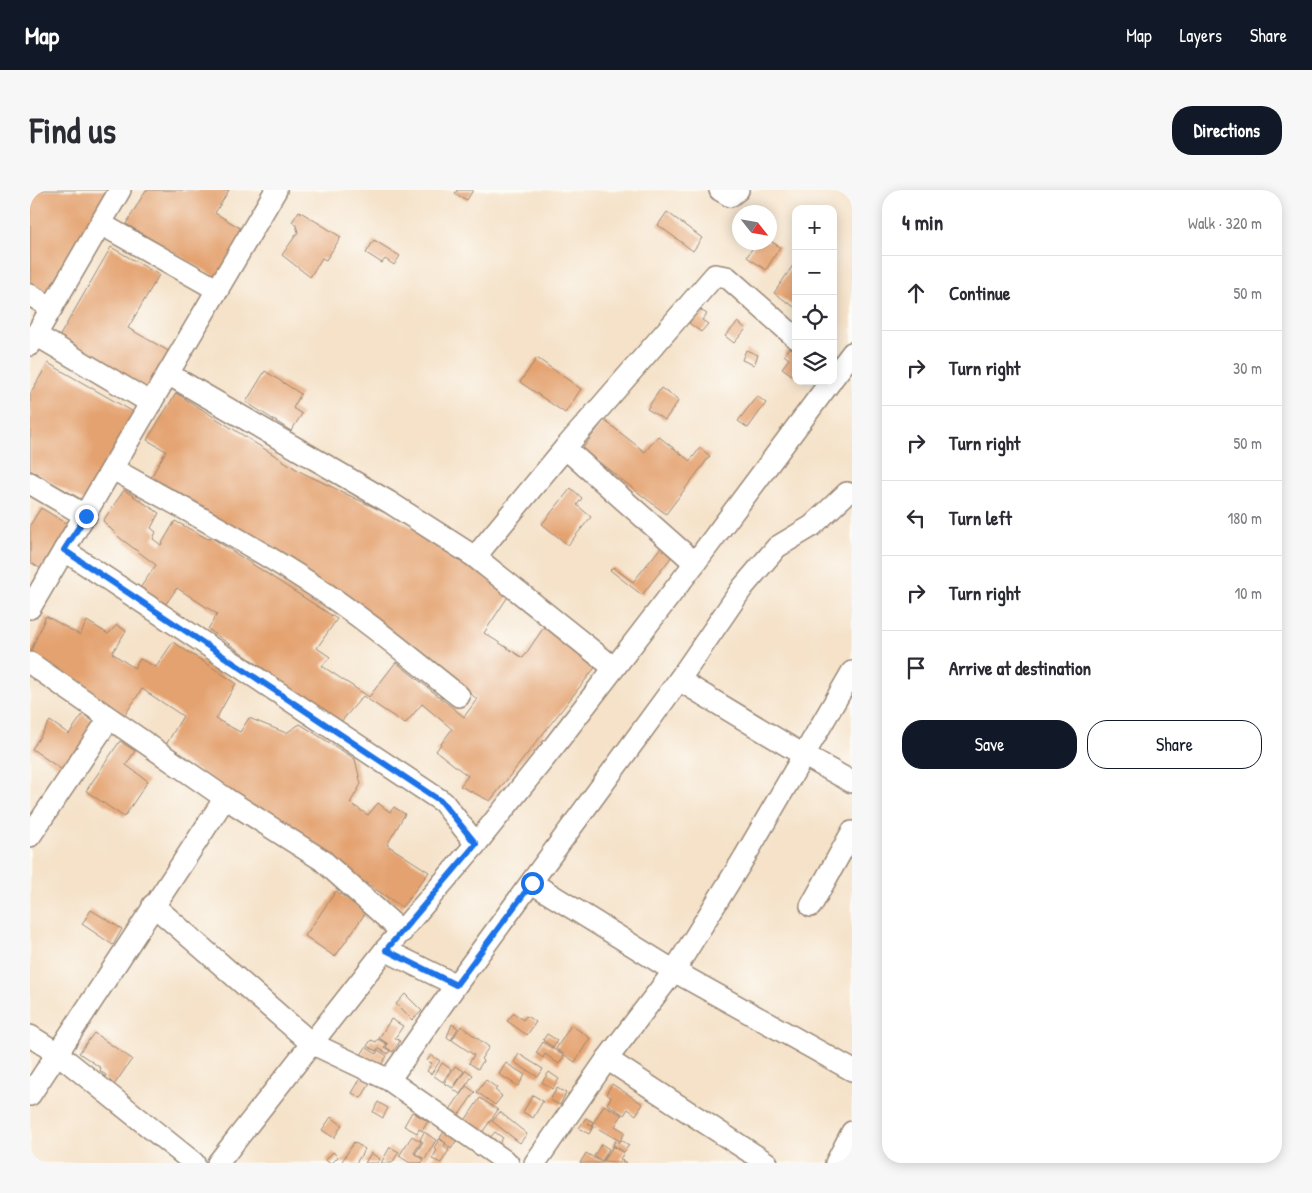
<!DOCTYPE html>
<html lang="en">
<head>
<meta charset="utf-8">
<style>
  body { margin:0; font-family:"Patrick Hand",sans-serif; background:#f7f7f7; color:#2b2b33 }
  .controls { position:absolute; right:15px; top:15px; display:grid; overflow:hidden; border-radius:10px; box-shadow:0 2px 12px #0003 }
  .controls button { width:45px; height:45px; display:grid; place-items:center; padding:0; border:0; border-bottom:1px solid #e1e1e2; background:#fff; color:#2b2b33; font:25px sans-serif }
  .compass { position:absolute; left:702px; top:15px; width:45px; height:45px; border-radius:50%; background:#fff; box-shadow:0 2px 12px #0003; rotate:121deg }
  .stop { position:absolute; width:15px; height:15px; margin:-11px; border:4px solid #1a73e8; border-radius:50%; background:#fff }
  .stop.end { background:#1a73e8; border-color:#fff; box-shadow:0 1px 5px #0008 }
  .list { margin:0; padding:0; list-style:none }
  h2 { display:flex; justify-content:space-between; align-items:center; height:65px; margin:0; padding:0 20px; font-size:21px }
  h2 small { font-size:16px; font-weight:400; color:#7c7c81 }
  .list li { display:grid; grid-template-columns:32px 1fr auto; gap:15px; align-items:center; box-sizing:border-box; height:75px; padding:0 20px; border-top:1px solid #e1e1e2 }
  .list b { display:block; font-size:19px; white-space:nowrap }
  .list em { font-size:16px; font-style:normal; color:#7c7c81 }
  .actions { display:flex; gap:10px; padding:15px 20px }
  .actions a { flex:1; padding:11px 0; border:1px solid #111827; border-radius:20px; text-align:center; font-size:18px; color:#111827 }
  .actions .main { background:#111827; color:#fff }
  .icon { flex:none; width:28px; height:28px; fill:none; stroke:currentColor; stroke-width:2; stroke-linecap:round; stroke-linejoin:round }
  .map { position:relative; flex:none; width:822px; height:973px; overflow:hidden; border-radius:20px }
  header { display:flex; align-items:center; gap:30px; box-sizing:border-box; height:70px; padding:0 25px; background:#111827; color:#fff }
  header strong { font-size:24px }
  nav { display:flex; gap:28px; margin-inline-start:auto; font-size:18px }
  .intro { display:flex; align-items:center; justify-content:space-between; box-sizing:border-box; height:120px; padding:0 30px }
  h1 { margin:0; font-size:35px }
  .button { padding:12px 22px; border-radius:20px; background:#111827; color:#fff; font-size:18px; font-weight:700 }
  main { display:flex; gap:30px; padding:0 30px }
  aside { flex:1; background:#fff; border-radius:20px; box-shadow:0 2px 12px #0003 }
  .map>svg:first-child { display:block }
  .building { fill:#e4a26f }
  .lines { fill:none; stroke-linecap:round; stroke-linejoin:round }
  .minor-casing { stroke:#988674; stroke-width:24 }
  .minor { stroke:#fff; stroke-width:21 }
  .route { stroke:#1a73e8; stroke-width:6 }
</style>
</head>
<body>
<header>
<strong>Map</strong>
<nav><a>Map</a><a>Layers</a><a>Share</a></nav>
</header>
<div class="intro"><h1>Find us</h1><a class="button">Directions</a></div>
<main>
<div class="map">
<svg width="822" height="973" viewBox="0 0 822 973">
  <rect width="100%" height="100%" fill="#fdfcf7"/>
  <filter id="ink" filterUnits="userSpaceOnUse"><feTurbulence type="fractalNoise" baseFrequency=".02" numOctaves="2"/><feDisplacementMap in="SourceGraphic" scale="10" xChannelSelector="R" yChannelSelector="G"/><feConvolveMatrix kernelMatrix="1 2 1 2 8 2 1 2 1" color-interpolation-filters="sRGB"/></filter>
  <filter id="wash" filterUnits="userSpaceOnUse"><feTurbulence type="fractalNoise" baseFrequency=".0096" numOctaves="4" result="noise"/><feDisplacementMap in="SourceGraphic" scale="20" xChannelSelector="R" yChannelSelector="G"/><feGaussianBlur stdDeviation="1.12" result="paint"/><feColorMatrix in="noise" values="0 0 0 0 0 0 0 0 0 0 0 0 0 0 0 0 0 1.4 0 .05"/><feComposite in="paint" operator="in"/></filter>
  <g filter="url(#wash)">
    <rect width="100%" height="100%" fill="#f5e2c9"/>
    <g id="blocks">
      <g class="building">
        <polygon points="0,0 81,0 20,105 0,93"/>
        <polygon points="116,0 199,0 185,23 215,41 187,88 96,34"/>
        <polygon points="427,0 443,0 437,10 425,4"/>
        <polygon points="269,21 311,47 296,70 292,68 280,87 252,65 268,42 266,35 262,32"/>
        <polygon points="637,22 672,48 663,61 628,35"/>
        <polygon points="344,50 370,66 364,75 355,69 352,73 336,63"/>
        <polygon points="739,50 750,57 736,80 717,67 726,52 739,52"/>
        <polygon points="81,57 129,85 98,138 142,163 120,200 29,147"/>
        <polygon points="766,71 766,118 744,103"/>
        <polygon points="669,119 677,124 672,130 678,134 671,142 659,133"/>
        <polygon points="708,132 716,139 704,153 695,146"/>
        <polygon points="761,154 766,157 766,188 752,178 759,169 754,165"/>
        <polygon points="716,160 728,165 724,175 712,170"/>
        <polygon points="507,168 551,199 535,223 490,192"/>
        <polygon points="18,173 107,224 56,312 0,280 0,204"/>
        <polygon points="235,181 271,204 263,218 272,224 261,241 216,212"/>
        <polygon points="631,198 649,210 635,230 617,219"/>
        <polygon points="146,203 271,282 364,327 411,355 479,405 454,443 493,468 518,431 571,470 460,611 430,596 438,586 406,561 422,539 392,514 375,534 333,506 310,533 178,439 187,424 147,398 133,418 108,401 126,375 90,348 73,331 94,300 129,323 121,338 126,342 123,349 131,355 145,331 178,349 182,348 307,429 287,458 300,467 292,476 339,507 366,472 434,527 447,509 386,460 163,318 121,287 136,261 117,250"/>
        <polygon points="727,206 736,213 718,238 708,231"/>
        <polygon points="574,230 615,262 628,246 660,271 670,258 680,266 636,324 552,259"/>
        <polygon points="541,298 552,308 547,315 561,327 538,355 512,334"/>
        <polygon points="11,318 43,337 16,382 0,372 0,335"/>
        <polygon points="632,356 643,365 612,405 580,380 583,377 603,392"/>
        <polygon points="16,426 50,445 57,431 78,444 87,435 96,441 82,463 104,478 110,469 126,477 143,452 206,493 186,529 210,542 219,528 256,543 270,534 325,569 331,594 320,613 338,625 348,613 360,622 364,617 375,624 357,655 399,682 372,717 134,558 153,526 112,499 91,531 0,463"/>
        <polygon points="53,524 67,534 35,582 2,559 20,531 39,544"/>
        <polygon points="90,551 105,561 96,575 118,591 94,627 56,601"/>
        <polygon points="306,701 336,722 305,767 275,746"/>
        <polygon points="61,720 92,739 83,755 52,734"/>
        <polygon points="375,804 392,821 382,830 366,814"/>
        <polygon points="484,823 493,830 496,826 506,832 497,845 477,831"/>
        <polygon points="361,829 373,836 365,848 370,851 363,862 356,857 358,854 349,848"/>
        <polygon points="422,834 428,838 421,850 417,847"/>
        <polygon points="541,835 560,848 545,872 526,859"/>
        <polygon points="431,836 459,857 451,869 453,871 448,879 439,873 444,865 422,850"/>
        <polygon points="64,843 102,869 84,895 74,889 76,885 70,881 71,878 49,863"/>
        <polygon points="517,844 527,850 523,857 513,850"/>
        <polygon points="348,849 357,854 354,857 360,861 358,864 348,858 346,861 337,856 341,850 346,852"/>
        <polygon points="513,852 534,866 529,874 515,864 513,868 506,863"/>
        <polygon points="336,857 346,864 348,860 357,866 349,878 331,865"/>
        <polygon points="489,864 513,879 508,887 484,872"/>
        <polygon points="401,865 410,871 401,884 397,881 402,873 397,871"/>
        <polygon points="412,873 421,879 413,892 404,886"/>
        <polygon points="476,873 495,885 488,896 469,884"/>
        <polygon points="425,876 434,881 423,898 414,893"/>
        <polygon points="436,880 443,885 430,904 423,899"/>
        <polygon points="519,882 529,889 522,899 512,892"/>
        <polygon points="332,886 341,892 331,908 322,903"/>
        <polygon points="456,890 467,898 465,900 472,906 465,915 447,902"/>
        <polygon points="582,894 613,914 606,925 598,919 594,925 577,914 581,907 576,904"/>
        <polygon points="436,896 445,902 425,930 417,924"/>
        <polygon points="527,898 536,903 530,915 520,910"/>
        <polygon points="503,905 513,911 503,928 493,922"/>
        <polygon points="450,908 468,920 451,944 434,932"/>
        <polygon points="348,912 358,918 353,928 343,922"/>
        <polygon points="574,915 592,925 585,936 595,942 590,951 562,935"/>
        <polygon points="382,922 398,931 392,941 389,939 387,943 374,936"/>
        <polygon points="470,922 497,944 490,953 462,931"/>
        <polygon points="301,927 312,935 304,948 292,940"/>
        <polygon points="556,928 563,932 561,935 558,933 563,937 559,944 549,938"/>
        <polygon points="415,940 428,948 421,959 410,948"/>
        <polygon points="394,942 406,950 395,969 385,964 393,952 390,950"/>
        <polygon points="465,942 473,948 467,957 458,950"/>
        <polygon points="382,946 391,952 384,963 394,970 391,973 380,973 369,966"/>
        <polygon points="409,949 416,953 414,956 419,960 411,973 402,969 407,960 404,958"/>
        <polygon points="591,950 599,955 594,962 583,955 585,951 589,953"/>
        <polygon points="324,952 335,959 326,973 311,973"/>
        <polygon points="571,954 579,959 572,971 564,966"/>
        <polygon points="583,956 594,963 590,969 597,973 573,971"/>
        <polygon points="360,957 369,962 362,973 351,973"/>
        <polygon points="303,962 308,967 302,973 299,973 296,970"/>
        <polygon points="341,963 350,969 347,973 335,973"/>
        <polygon points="556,963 573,973 550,973"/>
      </g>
    </g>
  </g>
  <g filter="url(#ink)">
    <use href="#blocks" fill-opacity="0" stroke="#988674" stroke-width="1"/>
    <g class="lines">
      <defs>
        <g id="minor">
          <polyline points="690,0 700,6 708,0"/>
          <polyline points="71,34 188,100"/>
          <polyline points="0,105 22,118"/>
          <polyline points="6,145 121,213"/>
          <polyline points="0,155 90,0"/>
          <polyline points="138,184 359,312 445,367 584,478"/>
          <polyline points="803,188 822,163"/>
          <polyline points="535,258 665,373"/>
          <path d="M83 279C149 316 217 352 280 393 333 427 380 467 429 506"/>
          <polyline points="0,293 56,326"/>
          <polyline points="34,360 413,612 446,654"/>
          <polyline points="445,367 535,258 685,85 697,87 766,148"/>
          <polyline points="0,418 246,0"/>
          <polyline points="0,473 195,608 292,670 372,742"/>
          <polyline points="649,490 775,566 822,592"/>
          <polyline points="0,646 79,529"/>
          <polyline points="502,693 644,781 822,880"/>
          <polyline points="123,715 281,853 359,890 478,973"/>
          <polyline points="781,716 822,642"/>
          <polyline points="355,760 426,795"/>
          <polyline points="0,846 27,863 164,973"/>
          <polyline points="577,869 737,973"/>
          <polyline points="359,890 426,795 649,490 713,397 747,357 782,336 817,303"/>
          <polyline points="0,905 195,608"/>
          <polyline points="188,973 355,760 446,654 525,555 665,373 801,191"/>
          <polyline points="505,973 577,869 644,781 714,668 822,482"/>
          <polyline points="806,973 822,942"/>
        </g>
      </defs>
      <use href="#minor" class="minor-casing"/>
      <use href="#minor" class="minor"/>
    </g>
  </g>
  <g class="lines" filter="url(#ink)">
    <polyline class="route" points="56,326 34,360 412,612 446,654 356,760 426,795 502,693"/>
  </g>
</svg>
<div class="controls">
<button>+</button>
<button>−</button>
<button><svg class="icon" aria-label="locate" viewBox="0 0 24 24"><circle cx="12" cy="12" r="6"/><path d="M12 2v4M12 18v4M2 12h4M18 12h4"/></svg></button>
<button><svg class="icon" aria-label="layers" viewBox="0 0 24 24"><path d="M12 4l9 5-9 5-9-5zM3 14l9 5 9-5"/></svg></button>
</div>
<svg class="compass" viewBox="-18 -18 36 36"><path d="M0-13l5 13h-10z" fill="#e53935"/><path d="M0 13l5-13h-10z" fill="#7c7c81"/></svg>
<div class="stop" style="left:502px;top:693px"></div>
<div class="stop end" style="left:56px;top:326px"></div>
</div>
<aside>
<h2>4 min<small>Walk · 320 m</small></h2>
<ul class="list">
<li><svg class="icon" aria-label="ahead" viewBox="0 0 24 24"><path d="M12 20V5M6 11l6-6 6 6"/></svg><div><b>Continue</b></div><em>50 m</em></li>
<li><svg class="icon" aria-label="right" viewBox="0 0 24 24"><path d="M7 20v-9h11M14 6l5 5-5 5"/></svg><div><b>Turn right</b></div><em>30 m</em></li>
<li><svg class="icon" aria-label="right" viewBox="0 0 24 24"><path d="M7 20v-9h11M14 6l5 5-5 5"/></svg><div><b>Turn right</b></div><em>50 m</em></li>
<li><svg class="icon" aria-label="left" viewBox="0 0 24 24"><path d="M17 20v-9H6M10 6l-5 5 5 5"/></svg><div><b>Turn left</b></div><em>180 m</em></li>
<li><svg class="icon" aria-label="right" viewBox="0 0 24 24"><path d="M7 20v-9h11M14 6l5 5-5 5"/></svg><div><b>Turn right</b></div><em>10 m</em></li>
<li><svg class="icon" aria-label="arrive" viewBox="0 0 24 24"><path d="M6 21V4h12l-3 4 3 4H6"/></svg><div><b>Arrive at destination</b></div></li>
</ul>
<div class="actions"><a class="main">Save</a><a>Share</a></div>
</aside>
</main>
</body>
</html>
